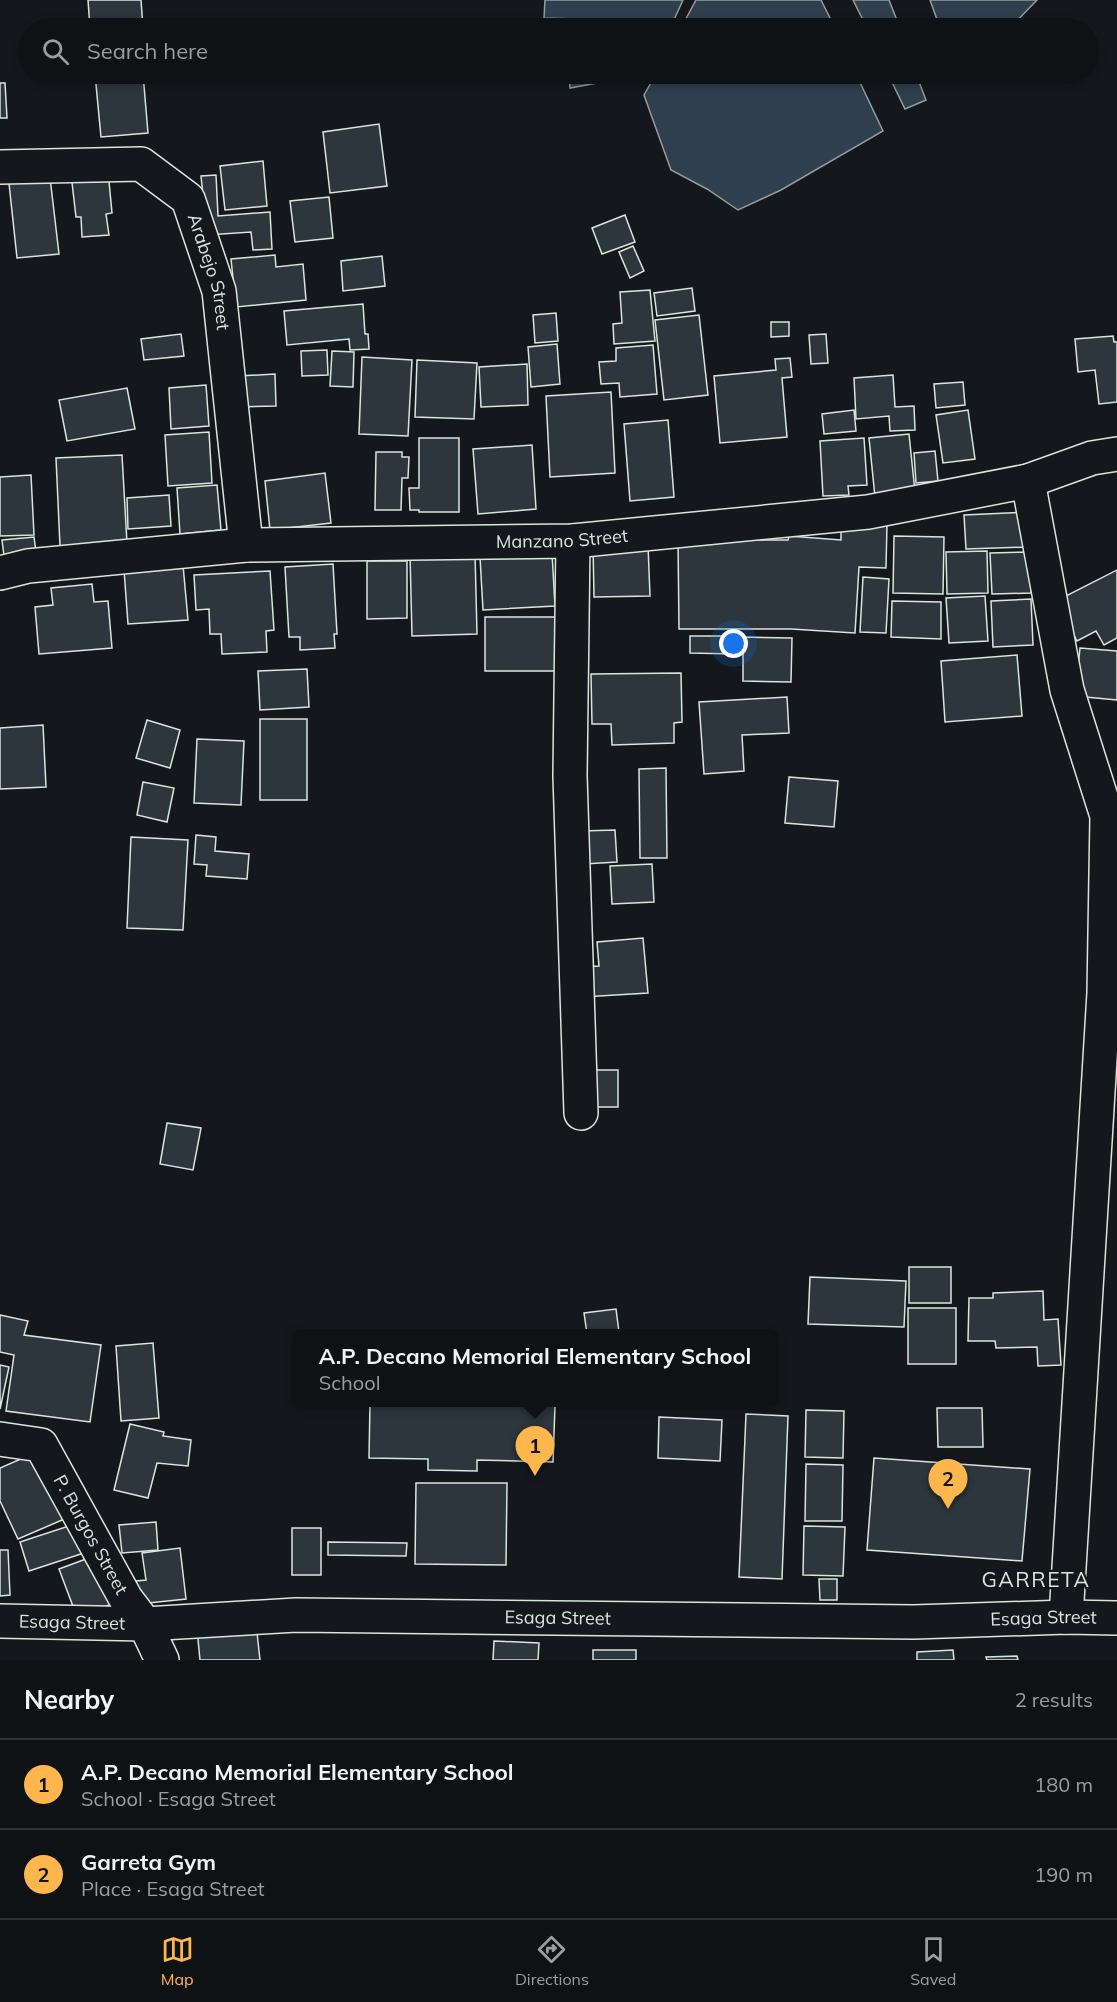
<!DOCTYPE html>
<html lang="en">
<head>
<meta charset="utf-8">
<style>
  body { margin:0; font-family:Mulish,sans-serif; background:#181b1e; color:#f1f3f6 }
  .you { position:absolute; left:734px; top:644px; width:21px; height:21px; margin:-15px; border:4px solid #fff; border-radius:50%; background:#1a73e8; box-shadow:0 0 0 9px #1a73e833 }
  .badge { display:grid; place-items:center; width:39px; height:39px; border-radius:50%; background:#ffb74d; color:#111; font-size:20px; font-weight:700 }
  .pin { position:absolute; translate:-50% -50px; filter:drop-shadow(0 2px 3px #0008) }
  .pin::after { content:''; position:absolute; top:32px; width:21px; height:18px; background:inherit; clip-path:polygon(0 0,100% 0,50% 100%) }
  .popup { position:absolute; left:292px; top:1329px; width:486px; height:78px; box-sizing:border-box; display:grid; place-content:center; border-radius:9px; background:#0f1215; filter:drop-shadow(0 2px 4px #0005); font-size:20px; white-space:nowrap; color:#9b9ea0 }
  .popup b { font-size:22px; color:#f1f3f6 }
  .popup::after { content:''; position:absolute; left:50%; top:100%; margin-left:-12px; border:12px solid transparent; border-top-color:#0f1215 }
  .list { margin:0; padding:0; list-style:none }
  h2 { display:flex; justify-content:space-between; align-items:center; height:78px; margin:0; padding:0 24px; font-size:26px }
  h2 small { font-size:20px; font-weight:400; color:#9b9ea0 }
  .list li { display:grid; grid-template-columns:39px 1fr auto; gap:18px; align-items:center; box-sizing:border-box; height:90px; padding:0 24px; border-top:2px solid #2f3234 }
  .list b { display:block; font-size:22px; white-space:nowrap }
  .list p { margin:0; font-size:20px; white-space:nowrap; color:#9b9ea0 }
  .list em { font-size:20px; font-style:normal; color:#9b9ea0 }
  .icon { flex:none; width:33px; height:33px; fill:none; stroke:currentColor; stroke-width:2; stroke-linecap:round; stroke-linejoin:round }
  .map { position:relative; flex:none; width:1117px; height:1660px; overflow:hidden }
  .search { position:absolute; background:#0f1215; box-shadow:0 3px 9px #0003; left:18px; right:18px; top:18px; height:66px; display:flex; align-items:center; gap:15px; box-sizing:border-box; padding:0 21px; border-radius:33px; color:#9b9ea0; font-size:22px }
  .sheet { height:258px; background:#0f1215 }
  nav { display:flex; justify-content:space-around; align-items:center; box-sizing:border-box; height:84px; border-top:2px solid #2f3234; background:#0f1215; font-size:16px; color:#9b9ea0 }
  nav a { display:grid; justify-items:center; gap:3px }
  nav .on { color:#ffb74d }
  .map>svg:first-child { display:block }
  .water { fill:#2f3f4d; stroke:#939e99; stroke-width:1.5 }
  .building { fill:#2c363c; stroke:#d8e6dc; stroke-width:1.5 }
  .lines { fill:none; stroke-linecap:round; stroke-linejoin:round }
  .minor-casing { stroke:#d8e6dc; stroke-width:36 }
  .minor { stroke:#14181c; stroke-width:33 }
  .labels { text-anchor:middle; stroke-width:4.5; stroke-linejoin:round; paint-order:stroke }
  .street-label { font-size:18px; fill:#d8e6dc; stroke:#14181c }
  .quarter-label { font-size:21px; letter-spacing:1.5px; fill:#d8e6dc; stroke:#14181c }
</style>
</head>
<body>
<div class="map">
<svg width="1117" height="1660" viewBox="0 0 1117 1660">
  <rect width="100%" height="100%" fill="#14181c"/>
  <g class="water">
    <polygon points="545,0 683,0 673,22 544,18"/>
    <polygon points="696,0 821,0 835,28 681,28"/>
    <polygon points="853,0 889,0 900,28 867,28"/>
    <polygon points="930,0 1037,0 1010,28 940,28"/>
    <polygon points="569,74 635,74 634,76 570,88"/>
    <polygon points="656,74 856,74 883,131 781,190 738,210 707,189 671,170 644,95"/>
    <polygon points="888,74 916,74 926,100 905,109"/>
  </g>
  <g class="building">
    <polygon points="88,0 141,0 143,28 90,28"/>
    <polygon points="95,74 143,74 148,133 101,137"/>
    <polygon points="0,83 5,83 7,118 0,118"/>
    <polygon points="379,124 387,186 330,193 323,132"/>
    <polygon points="263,161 267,206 225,210 220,166"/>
    <polygon points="49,169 59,254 17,258 8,174"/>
    <polygon points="108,171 112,213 106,214 109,235 82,237 81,217 76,217 71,174"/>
    <polygon points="216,175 218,216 270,212 272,249 253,250 251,232 207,235 201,176"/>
    <polygon points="329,197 333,238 295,242 290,201"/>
    <polygon points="625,215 635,242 602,254 592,228"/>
    <polygon points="633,246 644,271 630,278 619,252"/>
    <polygon points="275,255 276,267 303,264 306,300 236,307 231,259"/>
    <polygon points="382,256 385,286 343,291 341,261"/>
    <polygon points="692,288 695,311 657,316 654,293"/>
    <polygon points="650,290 655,341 614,344 613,324 622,323 620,292"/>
    <polygon points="363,304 365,334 368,334 369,349 350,350 349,339 287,345 284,311"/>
    <polygon points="556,313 558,341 535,343 533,315"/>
    <polygon points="699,315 708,395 664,400 655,320"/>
    <polygon points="771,322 789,322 789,336 771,337"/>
    <polygon points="181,334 184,356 144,360 141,339"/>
    <polygon points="826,334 828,363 811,364 809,335"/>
    <polygon points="1113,336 1114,342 1117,342 1117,402 1099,404 1095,370 1078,372 1075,339"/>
    <polygon points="557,344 560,384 531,387 528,347"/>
    <polygon points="653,345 657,394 620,397 619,383 601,384 599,362 616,361 616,348"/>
    <polygon points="327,350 328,375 302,376 301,351"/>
    <polygon points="332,351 354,352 353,387 330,386"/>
    <polygon points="362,357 412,360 408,436 359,434"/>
    <polygon points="790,358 792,377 782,378 787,437 720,443 714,376 776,370 775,359"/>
    <polygon points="417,360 477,363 474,419 415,417"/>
    <polygon points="527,364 528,405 481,407 479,367"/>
    <polygon points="275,374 276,406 239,407 238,376"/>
    <polygon points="893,375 895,407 914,406 915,430 890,431 889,416 856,419 854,378"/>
    <polygon points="963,382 965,405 936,408 934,384"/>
    <polygon points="206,385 209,426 171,429 169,388"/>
    <polygon points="127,388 135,429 67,441 59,400"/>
    <polygon points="611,392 615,473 550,477 546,396"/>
    <polygon points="854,410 856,431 824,434 822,414"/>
    <polygon points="968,410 975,459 943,463 936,415"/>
    <polygon points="668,420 674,497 630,501 624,424"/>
    <polygon points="209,432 212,483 168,486 165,435"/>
    <polygon points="909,434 915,492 875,497 869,438"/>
    <polygon points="419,438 459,438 459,512 419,512 419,510 410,510 409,488 419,488"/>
    <polygon points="864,438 867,485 848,486 849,495 823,496 820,441"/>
    <polygon points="532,445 536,509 478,514 473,449"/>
    <polygon points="935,451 938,481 916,483 914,453"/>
    <polygon points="376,452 402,452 402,457 409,457 408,478 402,478 401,510 375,510"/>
    <polygon points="122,455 127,543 60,546 56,458"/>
    <polygon points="325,473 331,523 270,530 265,481"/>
    <polygon points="31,475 34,535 0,536 0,477"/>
    <polygon points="217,485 221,530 180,534 177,488"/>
    <polygon points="169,495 171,526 128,529 127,498"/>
    <polygon points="1027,512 1028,547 966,549 964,515"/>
    <polygon points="841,523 887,524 886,568 859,567 855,633 791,629 679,629 678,540 788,540 789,536 841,540"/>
    <polygon points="894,536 944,537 943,594 893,593"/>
    <polygon points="34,537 36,552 4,556 2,540"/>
    <polygon points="648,545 650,596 594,597 593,546"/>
    <polygon points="987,551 988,593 947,594 946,552"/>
    <polygon points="1030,552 1031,593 992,594 990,553"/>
    <polygon points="475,553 477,634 412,636 410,554"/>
    <polygon points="552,553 555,606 483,610 480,557"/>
    <polygon points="367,561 407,561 407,618 367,619"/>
    <polygon points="333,564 337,634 334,634 335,648 300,650 300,637 289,637 285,567"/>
    <polygon points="183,565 188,620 128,624 124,570"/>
    <polygon points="1117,570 1117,638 1104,645 1096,631 1077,641 1056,601"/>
    <polygon points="270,571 274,630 266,631 267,652 222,654 221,634 210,634 209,609 196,610 194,575"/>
    <polygon points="863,577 889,579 886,633 860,632"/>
    <polygon points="92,584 94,602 108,601 112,648 39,654 35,607 53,605 51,588"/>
    <polygon points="985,596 988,641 949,643 946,598"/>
    <polygon points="1031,599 1033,645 993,647 991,601"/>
    <polygon points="892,601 941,602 941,639 891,637"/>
    <polygon points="485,617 558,617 559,671 485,671"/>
    <polygon points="690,636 735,636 735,654 690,653"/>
    <polygon points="743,637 792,638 791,682 743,681"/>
    <polygon points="1080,648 1117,651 1117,700 1075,696"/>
    <polygon points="1017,655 1022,716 945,722 941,661"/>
    <polygon points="307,669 309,707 260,710 258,671"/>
    <polygon points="681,673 682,722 674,723 674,743 612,745 611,724 592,724 591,674"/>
    <polygon points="787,697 789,733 742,735 744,771 704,774 699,702"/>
    <rect x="260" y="719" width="47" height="81"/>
    <polygon points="147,720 180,730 170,768 136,758"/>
    <polygon points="43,725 46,787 0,789 0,728"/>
    <polygon points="197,739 244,741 241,805 194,803"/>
    <polygon points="666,768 667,858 640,858 639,769"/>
    <polygon points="789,777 838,781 834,827 785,823"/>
    <polygon points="143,782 174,788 167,822 137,815"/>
    <polygon points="615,830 617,862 584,864 582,831"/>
    <polygon points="196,835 216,837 215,851 249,854 247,879 206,876 207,865 194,864"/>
    <polygon points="131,837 188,840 183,930 127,928"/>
    <polygon points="652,864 654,902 612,904 610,866"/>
    <polygon points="643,938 648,993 583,997 581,967 599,966 597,942"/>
    <rect x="591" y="1070" width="27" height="37"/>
    <polygon points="167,1123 201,1128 193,1170 160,1164"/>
    <rect x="909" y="1267" width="42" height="36"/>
    <polygon points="810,1277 906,1281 904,1327 808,1324"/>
    <polygon points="1043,1291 1044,1320 1058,1319 1061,1365 1038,1366 1037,1347 996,1348 995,1341 968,1341 969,1298 993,1298 993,1293"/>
    <rect x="908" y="1308" width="48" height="56"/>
    <polygon points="616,1309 619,1332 587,1334 584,1313"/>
    <polygon points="0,1315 28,1321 24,1335 101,1345 90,1422 6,1411 14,1355 0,1352"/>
    <polygon points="153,1343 159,1418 121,1421 116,1346"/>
    <polygon points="0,1365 9,1367 0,1409"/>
    <polygon points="370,1403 555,1406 553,1462 477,1460 477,1471 428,1470 428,1459 369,1458"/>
    <polygon points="937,1408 982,1408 983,1447 938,1447"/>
    <polygon points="806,1410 844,1411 843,1458 805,1457"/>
    <polygon points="746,1414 788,1416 782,1579 739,1577"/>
    <polygon points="659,1417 722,1420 720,1461 658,1458"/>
    <polygon points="130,1424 164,1432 163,1436 191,1440 188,1466 157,1463 148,1498 114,1490"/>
    <polygon points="39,1451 69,1517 18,1539 0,1501 0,1468"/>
    <polygon points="874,1458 1030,1469 1022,1561 867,1550"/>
    <polygon points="806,1464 843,1465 842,1521 805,1521"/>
    <polygon points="416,1483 507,1483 506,1565 415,1564"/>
    <polygon points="156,1522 158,1550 122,1553 119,1525"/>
    <polygon points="78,1523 87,1552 29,1571 20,1542"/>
    <polygon points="804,1526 845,1527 843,1576 803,1575"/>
    <rect x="292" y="1528" width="29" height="47"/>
    <polygon points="328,1542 407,1543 406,1556 328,1555"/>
    <polygon points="180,1548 186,1599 139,1604 136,1581 146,1580 142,1553"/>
    <polygon points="0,1550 8,1550 10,1595 0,1596"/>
    <polygon points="94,1556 112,1604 77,1617 59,1569"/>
    <polygon points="819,1579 837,1579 837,1600 820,1600"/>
    <polygon points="256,1623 260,1660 200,1660 197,1629"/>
    <polygon points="494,1641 539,1643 538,1660 493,1660"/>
    <rect x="593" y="1650" width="43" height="10"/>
    <polygon points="953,1650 954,1660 917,1660 917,1652"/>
    <polygon points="1017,1656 1018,1660 987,1660 986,1657"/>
  </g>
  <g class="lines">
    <defs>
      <g id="minor">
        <path id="s1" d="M0 167 141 164 188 199 219 291 246 545"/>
        <polyline points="1028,481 1067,690 1107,816 1104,993 1066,1617"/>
        <polyline points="573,541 570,776 581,1113"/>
        <path id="s2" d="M0 573 28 566 246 545 573 541 868 512 1028 481 1092 458 1117 454"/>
        <path id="s3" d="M0 1439 41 1445 126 1599 145 1624 162 1660"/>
        <path id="s4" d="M0 1621 145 1624 296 1615 914 1622 1066 1617 1117 1618"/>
      </g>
    </defs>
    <use href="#minor" class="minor-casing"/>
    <use href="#minor" class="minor"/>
  </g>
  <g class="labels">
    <g class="street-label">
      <text dy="6" stroke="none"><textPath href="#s1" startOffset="276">Arabejo Street</textPath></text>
      <text dy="6" stroke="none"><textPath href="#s2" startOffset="564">Manzano Street</textPath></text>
      <text dy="6" stroke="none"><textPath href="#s3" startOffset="144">P. Burgos Street</textPath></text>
      <text dy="6" stroke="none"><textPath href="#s4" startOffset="558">Esaga Street</textPath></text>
      <text dy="6" stroke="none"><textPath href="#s4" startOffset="1044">Esaga Street</textPath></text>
      <text dy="6" stroke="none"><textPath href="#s4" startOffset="72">Esaga Street</textPath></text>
    </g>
    <g class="quarter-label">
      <text x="1036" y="1587">GARRETA</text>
    </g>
  </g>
</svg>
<div class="you"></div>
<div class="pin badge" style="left:535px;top:1476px">1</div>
<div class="popup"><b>A.P. Decano Memorial Elementary School</b>School</div>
<div class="pin badge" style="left:948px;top:1509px">2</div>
<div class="search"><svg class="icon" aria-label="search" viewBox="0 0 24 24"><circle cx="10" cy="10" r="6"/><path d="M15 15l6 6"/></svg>Search here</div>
</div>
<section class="sheet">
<h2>Nearby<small>2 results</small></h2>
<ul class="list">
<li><span class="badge">1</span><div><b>A.P. Decano Memorial Elementary School</b><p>School · Esaga Street</p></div><em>180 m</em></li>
<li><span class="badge">2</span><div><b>Garreta Gym</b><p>Place · Esaga Street</p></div><em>190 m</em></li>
</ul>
</section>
<nav>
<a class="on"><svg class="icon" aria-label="map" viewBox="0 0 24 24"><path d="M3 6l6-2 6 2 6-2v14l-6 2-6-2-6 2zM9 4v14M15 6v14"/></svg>Map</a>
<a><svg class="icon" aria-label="directions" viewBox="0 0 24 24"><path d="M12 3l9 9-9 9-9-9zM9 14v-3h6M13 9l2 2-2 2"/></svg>Directions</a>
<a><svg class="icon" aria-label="saved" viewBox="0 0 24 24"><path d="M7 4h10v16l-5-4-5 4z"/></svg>Saved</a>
</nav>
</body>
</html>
